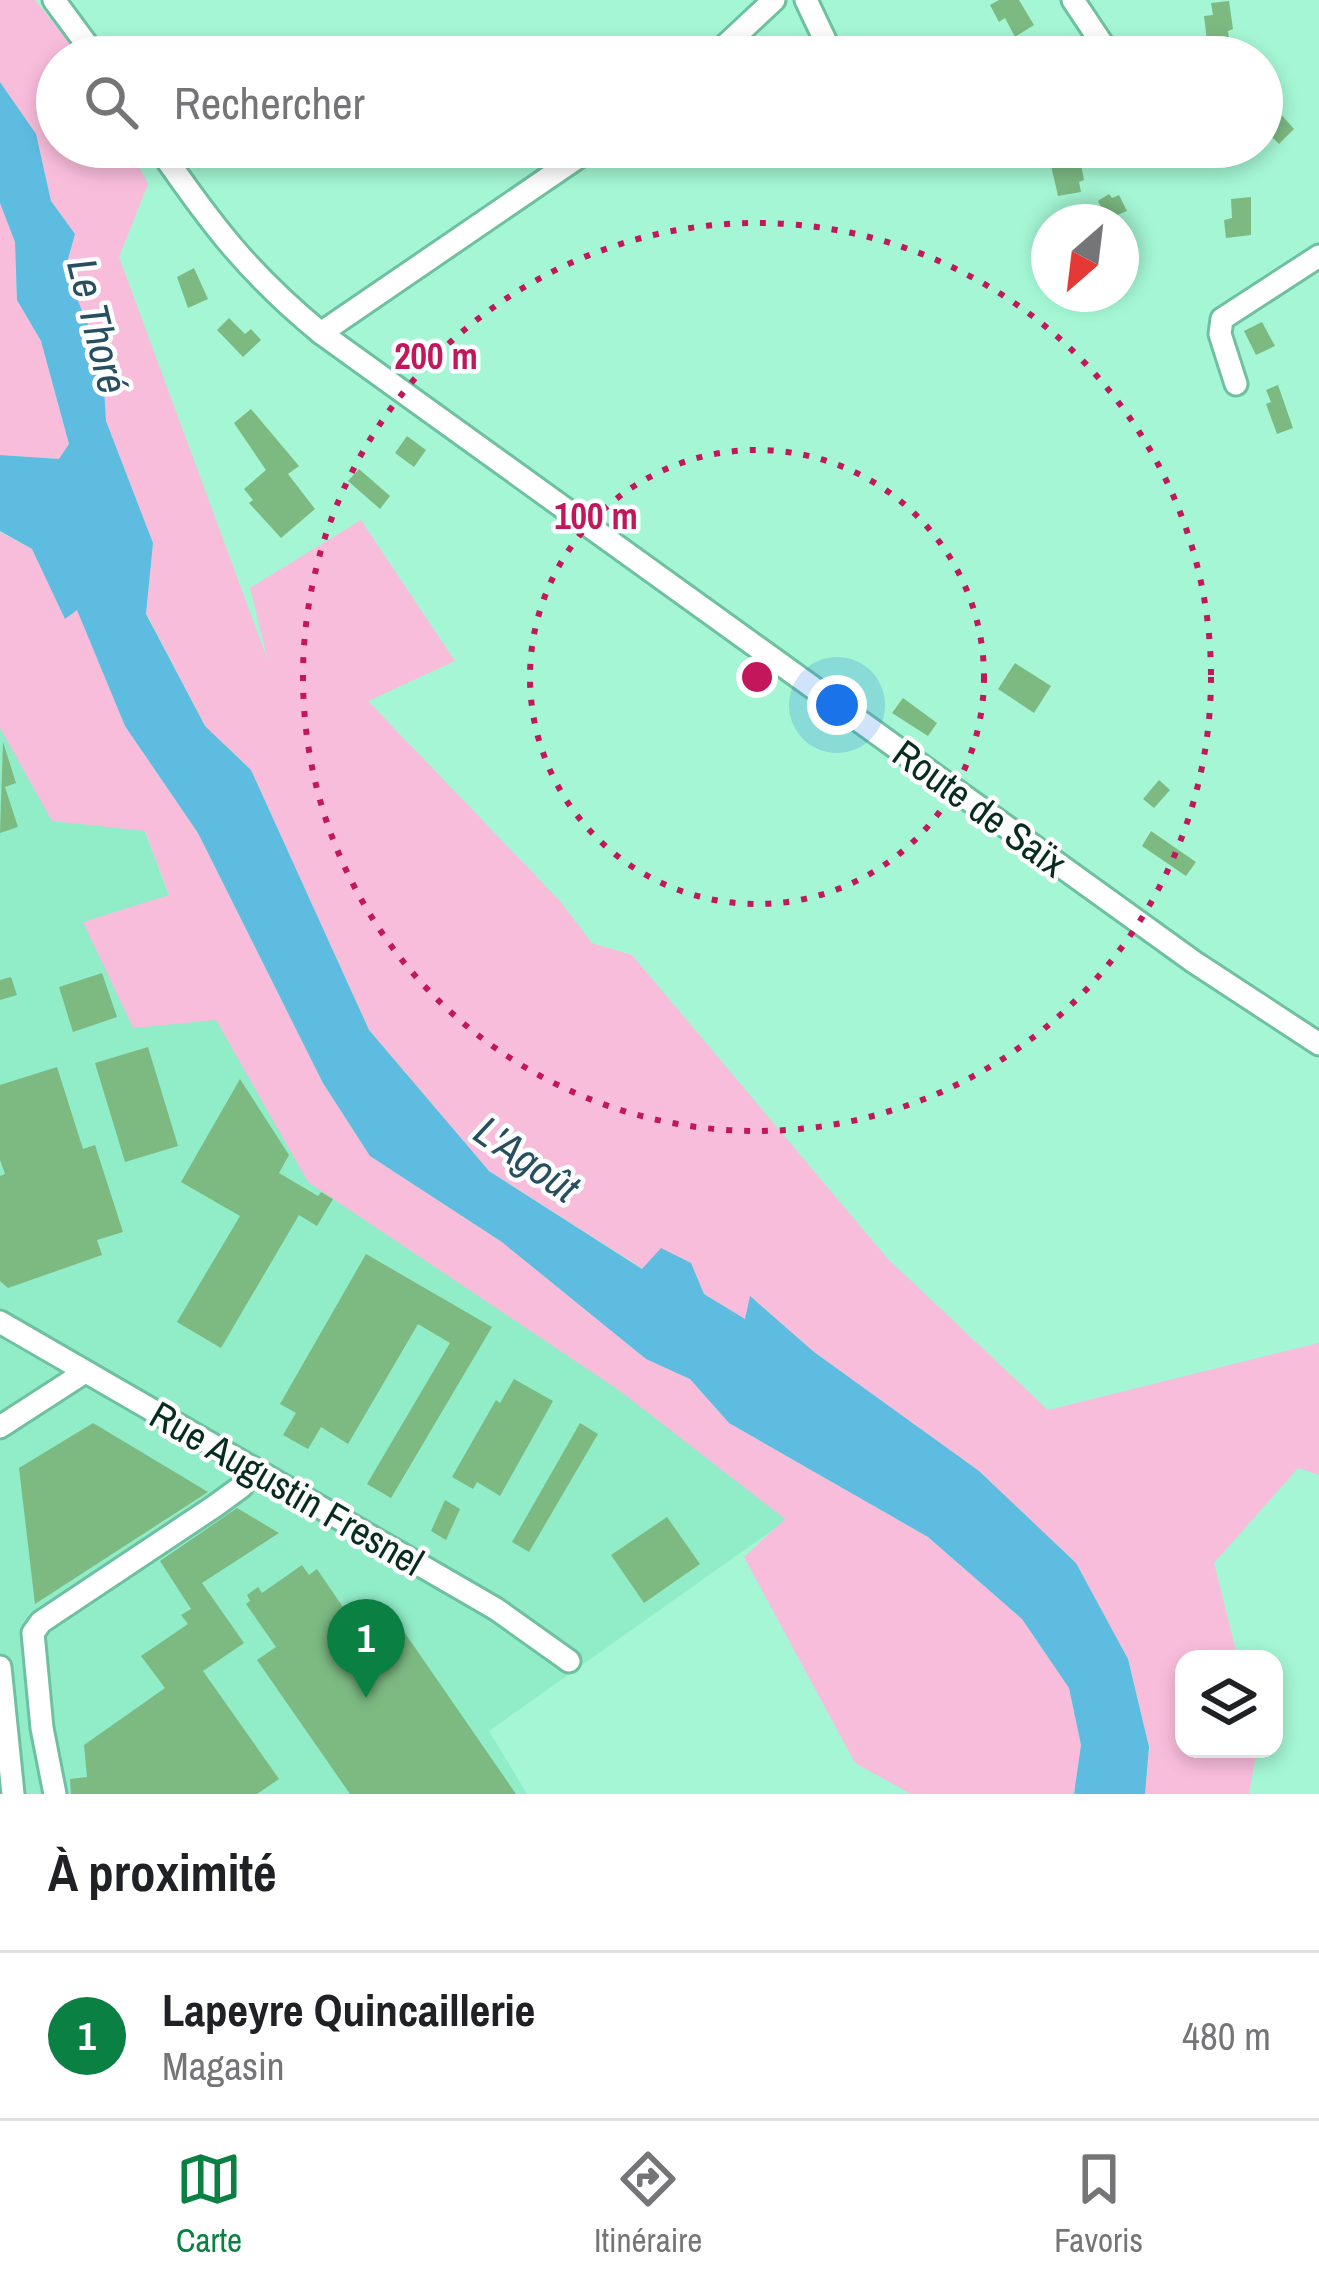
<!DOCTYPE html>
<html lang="fr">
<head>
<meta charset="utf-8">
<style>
  body { margin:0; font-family:"Archivo Narrow",sans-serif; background:#f6f6f6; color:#202124 }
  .controls { position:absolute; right:36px; bottom:36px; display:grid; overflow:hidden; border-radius:24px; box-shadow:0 6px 18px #0003 }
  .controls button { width:108px; height:108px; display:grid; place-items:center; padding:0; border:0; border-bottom:3px solid #e0e0e0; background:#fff; color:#202124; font:60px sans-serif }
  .compass { position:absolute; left:1031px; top:204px; width:108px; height:108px; border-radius:50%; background:#fff; box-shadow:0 6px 18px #0003; rotate:208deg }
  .you { position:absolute; left:837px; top:705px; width:42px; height:42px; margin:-30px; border:9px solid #fff; border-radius:50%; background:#1a73e8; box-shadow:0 0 0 18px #1a73e833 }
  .badge { display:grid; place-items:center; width:78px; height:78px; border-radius:50%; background:#0b8043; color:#fff; font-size:39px; font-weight:700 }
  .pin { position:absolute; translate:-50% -99px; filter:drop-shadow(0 3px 6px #0008) }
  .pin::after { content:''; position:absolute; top:63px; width:42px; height:36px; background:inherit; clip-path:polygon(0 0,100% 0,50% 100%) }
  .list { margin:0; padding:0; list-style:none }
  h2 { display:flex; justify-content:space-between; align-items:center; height:156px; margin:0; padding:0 48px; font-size:51px }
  h2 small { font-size:39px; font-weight:400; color:#757577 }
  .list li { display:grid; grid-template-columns:78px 1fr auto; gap:36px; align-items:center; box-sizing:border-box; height:168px; padding:0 48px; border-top:3px solid #e0e0e0 }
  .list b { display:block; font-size:45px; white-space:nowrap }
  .list p { margin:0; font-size:39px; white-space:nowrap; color:#757577 }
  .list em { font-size:39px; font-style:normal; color:#757577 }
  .icon { flex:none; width:66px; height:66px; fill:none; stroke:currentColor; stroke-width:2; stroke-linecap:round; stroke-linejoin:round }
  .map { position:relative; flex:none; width:1319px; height:1794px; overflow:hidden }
  .search { position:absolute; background:#fff; box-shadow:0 6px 18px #0003; left:36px; right:36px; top:36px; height:132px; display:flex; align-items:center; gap:30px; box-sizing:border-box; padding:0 42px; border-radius:66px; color:#757577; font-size:45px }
  .sheet { height:324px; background:#fff }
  nav { display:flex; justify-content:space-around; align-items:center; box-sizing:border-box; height:168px; border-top:3px solid #e0e0e0; background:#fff; font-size:33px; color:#757577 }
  nav a { display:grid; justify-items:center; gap:6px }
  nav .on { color:#0b8043 }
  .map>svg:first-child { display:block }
  .built { fill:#91ecc8 }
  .green { fill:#f9bddc }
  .water { fill:#5ebce1 }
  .building { fill:#7cba82 }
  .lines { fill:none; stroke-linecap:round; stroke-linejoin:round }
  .minor-casing { stroke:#6fc0a1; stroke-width:27 }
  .minor { stroke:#fff; stroke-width:21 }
  .ring { fill:none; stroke:#c2185b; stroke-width:6; stroke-dasharray:6 12 }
  .labels { text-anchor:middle; stroke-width:9; stroke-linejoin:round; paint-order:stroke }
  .street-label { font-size:39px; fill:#082c20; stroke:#fff }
  .water-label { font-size:42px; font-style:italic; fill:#274f60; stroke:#fff }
  .centre { fill:#c2185b; stroke:#fff; stroke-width:6 }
  .ring-label { font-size:36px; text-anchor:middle; font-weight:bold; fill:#c2185b; stroke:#fff; stroke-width:9; stroke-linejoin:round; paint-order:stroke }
</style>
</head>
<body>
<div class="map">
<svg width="1319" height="1794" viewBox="0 0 1319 1794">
  <rect width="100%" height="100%" fill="#a4f6d4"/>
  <polygon class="built" points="0,532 58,599 169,896 798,1512 489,1731 527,1794 0,1794"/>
  <g class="green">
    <polygon points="0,0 35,0 81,57 57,57 57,147 129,147 148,184 119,257 268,661 250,588 361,520 455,661 368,701 559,900 592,943 632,955 888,1259 1048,1410 1319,1343 1319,1475 1298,1468 1214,1563 1238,1659 1184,1659 1184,1749 1257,1749 1249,1794 1145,1794 1149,1746 1128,1659 1076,1563 979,1471 814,1352 751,1297 746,1320 704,1294 643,1269 489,1171 369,1030 251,770 205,726 146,613 153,543 106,421 101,358 65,270 75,234 51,201 36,134 0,82"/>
    <polygon points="0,203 15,242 17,300 41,341 69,444 59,459 0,455"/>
    <polygon points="0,532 32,549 65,618 77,609 125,726 198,833 323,1083 370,1156 502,1242 646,1359 690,1379 729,1423 928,1537 1022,1619 1069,1688 1081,1745 1074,1794 911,1794 855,1763 744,1557 785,1519 620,1391 308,1182 216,1020 133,1028 83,922 169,895 145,831 52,821 0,728"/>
  </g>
  <polygon class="water" points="0,82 36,134 51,201 75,234 65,270 102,358 106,421 153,543 146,614 205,726 251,770 369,1030 489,1171 642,1269 661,1248 691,1263 704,1294 745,1319 750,1296 814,1352 979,1471 1076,1563 1128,1659 1149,1747 1145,1794 1074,1794 1081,1745 1069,1688 1022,1619 928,1537 729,1423 690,1379 646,1359 502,1242 370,1156 323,1083 198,833 125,726 77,610 65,619 32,549 0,531 0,455 59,459 69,444 41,341 17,300 15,242 0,203"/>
  <g class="building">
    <polygon points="999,0 1019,0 1034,25 1015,37 1005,18 999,22 990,5"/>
    <polygon points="1229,1 1233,29 1228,31 1231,53 1209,57 1204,16 1213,15 1211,3"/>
    <polygon points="1271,103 1294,129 1279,144 1262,127 1262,112"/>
    <polygon points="1079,154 1084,180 1079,182 1081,192 1058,196 1050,161"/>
    <polygon points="1109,194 1112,198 1119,195 1127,211 1100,222 1094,211 1101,207 1098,201"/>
    <polygon points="1251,197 1251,235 1226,238 1224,220 1232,218 1231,199"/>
    <polygon points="194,268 208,299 188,308 177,277"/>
    <polygon points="229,318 245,334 251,329 261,340 243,357 217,330"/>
    <polygon points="1262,322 1275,346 1256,355 1244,331"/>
    <polygon points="1278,385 1293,428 1277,434 1266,404 1271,402 1266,390"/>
    <polygon points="251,409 299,466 288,474 315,509 281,538 249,503 253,500 244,489 266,470 234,423"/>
    <polygon points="407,436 426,450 414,467 395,453"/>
    <polygon points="359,469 390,496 380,509 348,481"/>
    <polygon points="1015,663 1051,686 1034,713 998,689"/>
    <polygon points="903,698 937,723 928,736 892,713"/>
    <polygon points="3,742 16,783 5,787 18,827 0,833"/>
    <polygon points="1159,780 1170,790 1154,808 1143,799"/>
    <polygon points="1151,831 1196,862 1186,876 1142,846"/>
    <polygon points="102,973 117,1017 73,1032 59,987"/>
    <polygon points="11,977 17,995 0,1000 0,980"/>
    <polygon points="148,1047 178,1146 125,1162 95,1063"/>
    <polygon points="57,1067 83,1149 95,1145 123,1232 97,1240 102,1255 8,1288 0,1281 0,1176 5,1174 0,1160 0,1085"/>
    <polygon points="240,1079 289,1155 279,1173 318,1196 321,1192 333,1199 317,1226 299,1215 221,1348 177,1322 240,1216 181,1182"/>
    <polygon points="366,1254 492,1327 391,1498 367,1484 450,1343 418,1324 348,1444 321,1427 308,1449 283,1435 296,1413 280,1404"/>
    <polygon points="514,1379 553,1401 500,1496 477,1482 473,1489 452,1477 496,1400 500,1403"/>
    <polygon points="93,1423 208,1492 35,1604 19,1468"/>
    <polygon points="580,1423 598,1434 529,1552 512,1542"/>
    <polygon points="445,1500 460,1509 446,1540 431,1531"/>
    <polygon points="237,1508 279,1533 202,1583 244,1643 203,1671 279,1779 257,1794 71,1794 70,1779 87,1777 84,1745 165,1688 141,1656 188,1624 181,1615 191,1609 160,1561"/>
    <polygon points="667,1517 700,1564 644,1603 611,1555"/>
    <polygon points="302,1565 309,1575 317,1569 368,1644 398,1623 516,1794 350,1794 257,1660 276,1647 246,1604 250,1601 247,1595 258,1587 262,1593"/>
  </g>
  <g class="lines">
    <defs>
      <g id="minor">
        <polyline points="54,0 96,57"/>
        <polyline points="806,0 833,57"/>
        <polyline points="1073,0 1107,51"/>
        <polyline points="713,57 774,0"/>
        <path d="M158 147C211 224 248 273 321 333L1194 962 1319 1044"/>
        <polyline points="321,333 593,147"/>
        <polyline points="1236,384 1220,334 1222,319 1319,256"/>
        <polyline points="0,1322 496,1609 569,1661"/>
        <polyline points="0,1427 85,1372"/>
        <polyline points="0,1667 13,1794"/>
        <polyline points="55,1794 42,1728 33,1633 41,1622 215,1506 241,1487 254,1469"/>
      </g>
    </defs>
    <use href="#minor" class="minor-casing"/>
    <use href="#minor" class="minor"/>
  </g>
  <g class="ring">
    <circle cx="757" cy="677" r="227"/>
    <circle cx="757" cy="677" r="454"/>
  </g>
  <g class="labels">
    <g class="street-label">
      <text transform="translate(980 808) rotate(36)" y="14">Route de Saïx</text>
      <text transform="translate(287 1488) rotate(30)" y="14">Rue Augustin Fresnel</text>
    </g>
    <g class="water-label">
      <text transform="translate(98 326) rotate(76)" y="15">Le Thoré</text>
      <text transform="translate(527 1159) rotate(35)" y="15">L'Agoût</text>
    </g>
  </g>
  <circle cx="757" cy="677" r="18" class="centre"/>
  <g class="ring-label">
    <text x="436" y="369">200 m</text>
    <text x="596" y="529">100 m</text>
  </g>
</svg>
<div class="controls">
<button><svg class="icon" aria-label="layers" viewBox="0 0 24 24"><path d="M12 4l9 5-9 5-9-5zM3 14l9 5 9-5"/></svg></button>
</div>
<svg class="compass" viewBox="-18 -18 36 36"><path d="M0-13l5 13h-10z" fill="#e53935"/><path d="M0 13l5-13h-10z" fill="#757577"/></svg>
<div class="you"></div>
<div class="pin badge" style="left:366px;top:1698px">1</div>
<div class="search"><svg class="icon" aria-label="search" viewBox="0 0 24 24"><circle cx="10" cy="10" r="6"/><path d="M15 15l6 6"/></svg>Rechercher</div>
</div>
<section class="sheet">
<h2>À proximité<small></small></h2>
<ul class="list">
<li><span class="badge">1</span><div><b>Lapeyre Quincaillerie</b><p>Magasin</p></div><em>480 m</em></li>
</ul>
</section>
<nav>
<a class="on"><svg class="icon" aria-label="map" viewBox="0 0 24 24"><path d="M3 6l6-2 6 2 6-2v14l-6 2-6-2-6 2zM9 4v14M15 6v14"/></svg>Carte</a>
<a><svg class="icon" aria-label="directions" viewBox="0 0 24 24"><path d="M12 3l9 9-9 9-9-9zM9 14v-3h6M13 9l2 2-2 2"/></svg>Itinéraire</a>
<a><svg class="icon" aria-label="saved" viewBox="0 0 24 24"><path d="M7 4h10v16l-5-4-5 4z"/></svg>Favoris</a>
</nav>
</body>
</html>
